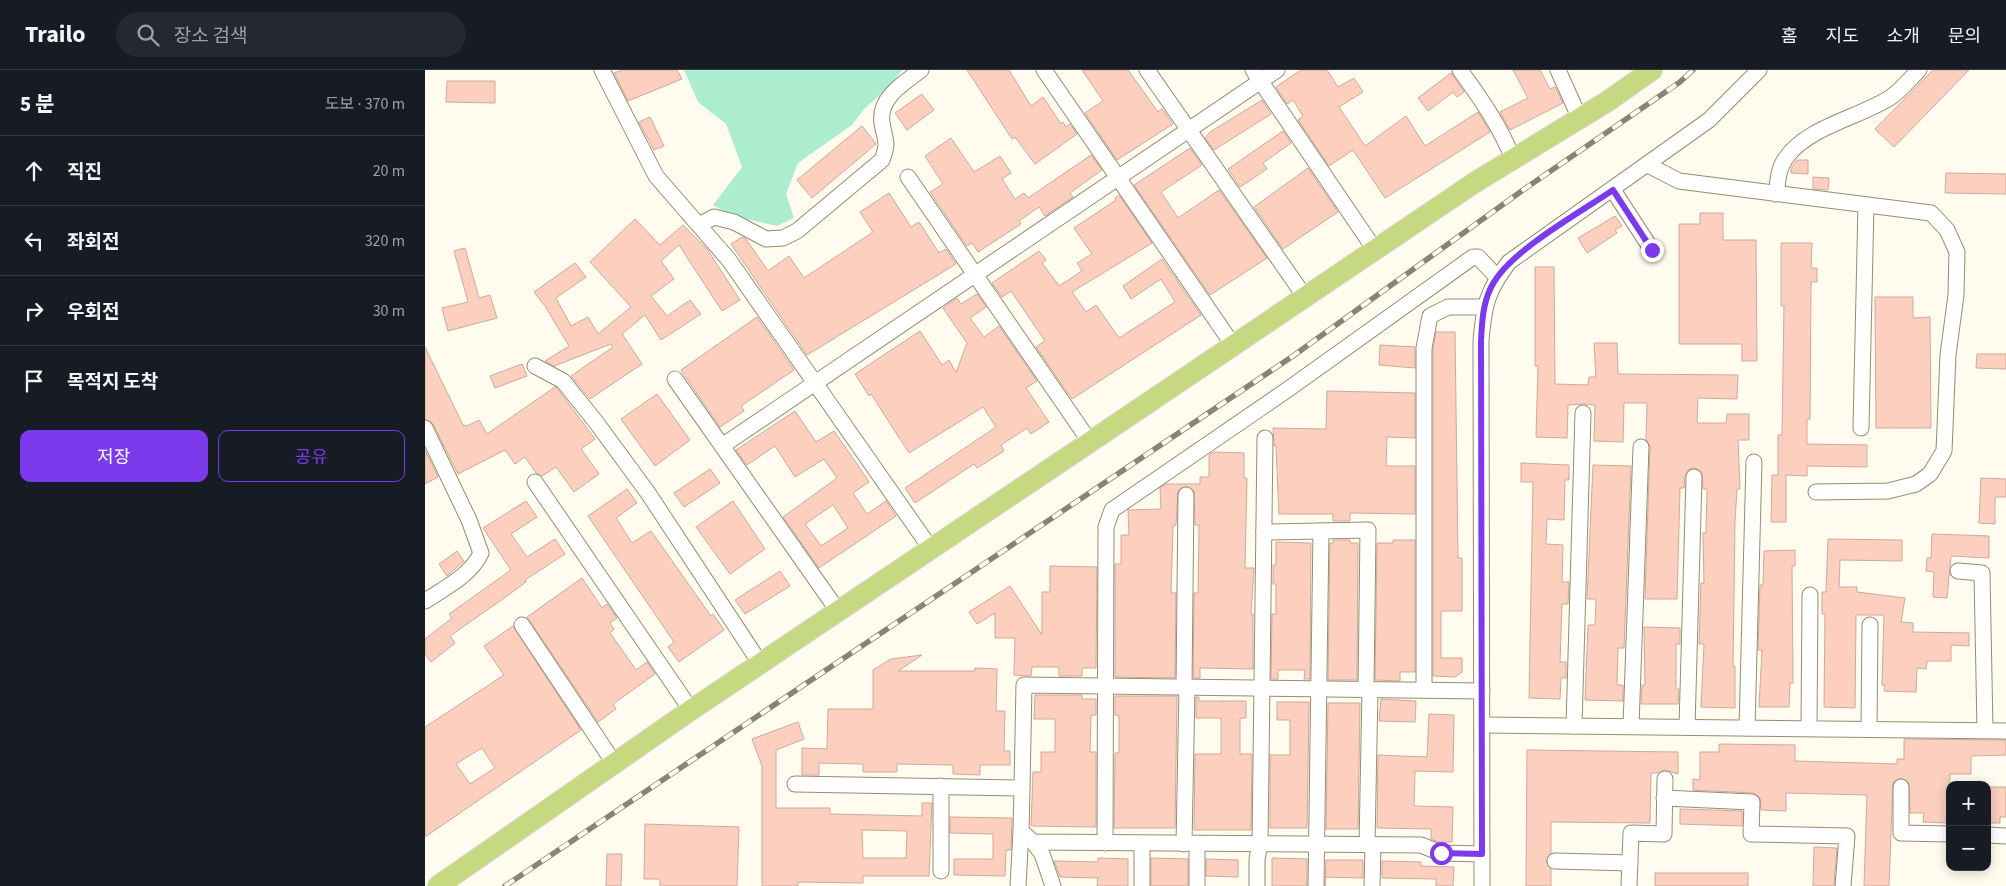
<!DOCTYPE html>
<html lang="ko">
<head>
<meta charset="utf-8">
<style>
  body { margin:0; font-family:"Source Sans 3","Noto Sans KR",sans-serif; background:#242831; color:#f1f3f6 }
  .controls { position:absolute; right:15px; bottom:15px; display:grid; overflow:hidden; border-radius:10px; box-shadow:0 2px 12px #0003 }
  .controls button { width:45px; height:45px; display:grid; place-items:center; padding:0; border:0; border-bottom:1px solid #363941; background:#171b24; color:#f1f3f6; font:25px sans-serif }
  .stop { position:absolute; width:15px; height:15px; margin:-11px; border:4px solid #7c3aed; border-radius:50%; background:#fff }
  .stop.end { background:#7c3aed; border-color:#fff; box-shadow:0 1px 5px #0008 }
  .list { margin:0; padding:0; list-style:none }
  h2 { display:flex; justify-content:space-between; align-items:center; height:65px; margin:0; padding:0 20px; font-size:21px }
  h2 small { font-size:16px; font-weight:400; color:#9ea1a6 }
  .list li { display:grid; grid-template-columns:32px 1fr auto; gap:15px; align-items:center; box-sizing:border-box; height:70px; padding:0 20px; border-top:1px solid #363941 }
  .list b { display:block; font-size:19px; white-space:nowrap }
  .list em { font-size:16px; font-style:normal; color:#9ea1a6 }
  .actions { display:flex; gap:10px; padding:15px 20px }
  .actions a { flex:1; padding:11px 0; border:1px solid #7c3aed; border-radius:10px; text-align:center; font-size:18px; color:#7c3aed }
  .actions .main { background:#7c3aed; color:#fff }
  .icon { flex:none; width:28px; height:28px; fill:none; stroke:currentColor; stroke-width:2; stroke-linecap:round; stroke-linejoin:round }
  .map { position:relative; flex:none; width:1581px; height:816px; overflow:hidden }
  header { display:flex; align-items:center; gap:30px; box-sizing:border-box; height:70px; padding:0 25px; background:#171b24; border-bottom:1px solid #363941 }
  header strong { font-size:24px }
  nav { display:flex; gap:28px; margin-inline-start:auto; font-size:18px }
  .search { width:350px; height:45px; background:#242831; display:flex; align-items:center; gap:12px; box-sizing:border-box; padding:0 18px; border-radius:28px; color:#9ea1a6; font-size:19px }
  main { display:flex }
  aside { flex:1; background:#171b24 }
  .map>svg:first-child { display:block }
  .green { fill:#adedcf }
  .building { fill:#fccfbe; stroke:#ccaa9d; fill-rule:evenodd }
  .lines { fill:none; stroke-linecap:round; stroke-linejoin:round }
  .minor-casing { stroke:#968d6f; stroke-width:17 }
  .major-casing { stroke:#d9d9d6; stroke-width:22 }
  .minor { stroke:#fff; stroke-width:15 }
  .major { stroke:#c6d981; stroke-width:20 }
  .rail-casing { stroke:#878477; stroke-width:5.5 }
  .rail { stroke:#fffbee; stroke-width:4; stroke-dasharray:11; stroke-linecap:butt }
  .route { stroke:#7c3aed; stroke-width:6 }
</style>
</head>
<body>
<header>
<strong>Trailo</strong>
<div class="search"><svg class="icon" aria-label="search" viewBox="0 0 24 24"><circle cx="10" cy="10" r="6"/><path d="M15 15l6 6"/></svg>장소 검색</div>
<nav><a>홈</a><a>지도</a><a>소개</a><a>문의</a></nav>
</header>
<main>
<aside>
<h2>5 분<small>도보 · 370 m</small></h2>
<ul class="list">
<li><svg class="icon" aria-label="ahead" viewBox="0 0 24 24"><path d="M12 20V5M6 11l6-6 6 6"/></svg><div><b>직진</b></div><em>20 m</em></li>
<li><svg class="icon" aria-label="left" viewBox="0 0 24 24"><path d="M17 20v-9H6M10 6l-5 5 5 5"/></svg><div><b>좌회전</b></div><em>320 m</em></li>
<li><svg class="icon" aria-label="right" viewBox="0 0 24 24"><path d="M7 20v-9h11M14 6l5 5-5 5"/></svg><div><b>우회전</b></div><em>30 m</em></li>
<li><svg class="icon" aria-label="arrive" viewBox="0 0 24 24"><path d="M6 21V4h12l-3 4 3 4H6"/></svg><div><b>목적지 도착</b></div></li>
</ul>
<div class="actions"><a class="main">저장</a><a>공유</a></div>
</aside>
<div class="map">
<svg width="1581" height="816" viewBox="0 0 1581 816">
  <rect width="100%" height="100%" fill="#fffbee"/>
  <polygon class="green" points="259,0 477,0 466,15 439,39 427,55 373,93 361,124 369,148 352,156 308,146 288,135 317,97 301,54 273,32"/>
  <g class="building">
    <polygon points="197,0 252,0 257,9 203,31 189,3"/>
    <polygon points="542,0 584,0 606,36 618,27 636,54 638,52 641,57 645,54 652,64 610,94 590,67 587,69"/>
    <polygon points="657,0 703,0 733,42 737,39 748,54 692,90 660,43 678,31"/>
    <polygon points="876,0 902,0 913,17 929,8 938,22 914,37 940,76 981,46 1000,76 1053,42 1065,62 960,128 928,80 904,96 873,50 878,46 868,30 862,34 853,20 851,17"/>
    <polygon points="1088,0 1115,0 1125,19 1130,17 1138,33 1085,60 1075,42 1103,28"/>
    <polygon points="1508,0 1544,0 1469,77 1450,59"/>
    <polygon points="1026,3 1039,22 1032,27 1028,22 1003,41 993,28"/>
    <polygon points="22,11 70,11 70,33 21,32"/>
    <polygon points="497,24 509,40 482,60 470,43"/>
    <polygon points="837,30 846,44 789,80 780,68 785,62"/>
    <polygon points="225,47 239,76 229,80 214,52"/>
    <polygon points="437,56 451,74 387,128 372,110"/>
    <polygon points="858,61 866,73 838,93 842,99 815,117 803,99"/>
    <polygon points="526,68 549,102 575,86 586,103 577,109 590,129 599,123 603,128 666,85 677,100 645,123 648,127 620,146 614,137 594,151 596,154 553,182 547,173 542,176 505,122 518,114 500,86"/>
    <polygon points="765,78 777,95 736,122 753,148 794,120 842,188 785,225 709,115"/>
    <polygon points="1372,90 1383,90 1383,104 1366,103 1366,98"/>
    <polygon points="883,98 913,142 858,179 829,137"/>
    <polygon points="1521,103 1581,104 1581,124 1520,123"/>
    <polygon points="1388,107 1404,108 1403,120 1388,119"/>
    <polygon points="464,123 486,157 494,152 514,183 521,179 531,194 382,285 306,174 317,167 321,169 343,201 364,186 379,208 448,162 435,142"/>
    <polygon points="694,125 727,173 647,222 661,242 671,235 694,268 750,232 736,209 706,229 698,216 737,189 776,245 647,329 611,277 620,271 586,221 577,227 567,213 614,181 621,190 617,193 634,216 657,201 652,193 667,184 649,158 691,130 690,128"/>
    <polygon points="1275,143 1298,143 1298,170 1331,170 1332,291 1317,291 1317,274 1254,274 1254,154 1275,154"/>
    <polygon points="1190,146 1197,156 1190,160 1192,163 1162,183 1153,168"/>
    <polygon points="210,149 235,175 258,155 282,179 315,230 297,241 254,175 236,191 249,209 226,226 242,246 265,230 276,244 236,270 220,245 197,264 217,294 165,329 146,306 188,277 186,274 129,296 120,291 144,276 120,236 109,222 150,193 161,207 131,228 146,256 163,247 173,264 206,237 165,192"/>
    <polygon points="1356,173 1387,173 1386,198 1392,198 1392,212 1386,212 1385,349 1382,349 1382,374 1442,375 1442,397 1382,396 1382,406 1361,405 1361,452 1346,452 1347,405 1353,405 1353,365 1357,365 1359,236 1356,236"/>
    <polygon points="40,178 54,228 65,225 72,248 23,261 17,238 43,232 29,181"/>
    <polygon points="1110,197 1129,197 1130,314 1163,315 1164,307 1171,307 1169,273 1192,273 1193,304 1313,305 1312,329 1273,328 1272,353 1301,353 1302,344 1324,344 1324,370 1313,370 1315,419 1312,419 1310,451 1308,596 1310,596 1310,638 1276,637 1279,574 1274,574 1276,513 1279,513 1278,463 1281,463 1282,419 1278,419 1277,402 1270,398 1264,399 1260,406 1259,418 1255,418 1252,529 1220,529 1225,377 1221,369 1222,333 1199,333 1198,372 1169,371 1170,335 1159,334 1143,335 1142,368 1111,367 1113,296 1110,296"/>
    <polygon points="552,224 561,237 545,248 559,267 574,256 612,311 601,318 624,352 606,364 602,358 576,375 579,381 552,398 549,394 490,433 480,418 571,357 558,337 484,383 446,324 444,326 430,304 495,261 517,295 524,290 531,303 542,273 518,238 532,228 536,234"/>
    <polygon points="1450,227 1488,227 1488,248 1505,247 1506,358 1451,358"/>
    <polygon points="332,247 369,300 316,336 319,341 295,357 256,300"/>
    <polygon points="1011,262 1030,262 1033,488 1037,488 1037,541 1016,541 1016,588 1037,588 1037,602 1030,607 1008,606 1008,279"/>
    <polygon points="955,275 990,277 990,298 954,295"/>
    <polygon points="0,277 38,355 42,356 54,350 62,364 130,317 132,318 170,369 156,379 174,404 149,422 131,397 117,406 111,403 100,387 90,394 80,380 33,404 8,354 0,349"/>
    <polygon points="1552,284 1581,284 1581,299 1551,298"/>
    <polygon points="97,294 102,306 70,318 65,306"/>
    <polygon points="902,321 990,323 990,368 962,367 961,396 990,396 990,444 925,443 925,451 908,451 908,444 854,444 851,376 849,376 848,358 901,359"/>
    <polygon points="232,324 265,370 230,396 196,349"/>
    <path d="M370 341 391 372 409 361 432 394 444 412 428 423 442 444 461 431 471 446 394 498 358 447 412 408 399 389 370 407 350 376 322 395 311 380ZM408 435 423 458 396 476 380 454Z"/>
    <polygon points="0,380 13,407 0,414"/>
    <polygon points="789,382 819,383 819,408 822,408 820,498 829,498 826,544 828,544 828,599 775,598 775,608 768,608 769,523 773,523 774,455 770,455 769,421 761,416 753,421 751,455 748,456 746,523 751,523 750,608 690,607 690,494 696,494 696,465 704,465 703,440 736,439 735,418 741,414 775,414 775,407 784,407 784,385"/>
    <polygon points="1096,393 1144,395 1144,410 1140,410 1139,450 1122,449 1121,474 1138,475 1137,512 1144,512 1143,534 1137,534 1135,592 1141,592 1141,608 1136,608 1135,629 1104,628 1108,412 1096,412"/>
    <polygon points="1168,395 1206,396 1199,578 1193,578 1192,615 1198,615 1198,631 1160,630 1163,555 1170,555 1171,529 1162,529"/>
    <polygon points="285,399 295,413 259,437 249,423"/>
    <polygon points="1556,408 1581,409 1581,427 1570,427 1570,454 1554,453"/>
    <polygon points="202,419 212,433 191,448 207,473 226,461 286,546 288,544 299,560 254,592 243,577 249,572 163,446"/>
    <polygon points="101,431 112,447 86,464 102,487 130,469 140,484 100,510 101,512 82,526 25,566 30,573 6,592 0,584 0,569 27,548 24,544 86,500 58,458"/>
    <polygon points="308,431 340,479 305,504 271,457"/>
    <polygon points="1507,464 1564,466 1564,488 1526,486 1522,528 1508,527 1509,502 1501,501 1502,488 1506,488"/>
    <polygon points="1403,469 1477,470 1477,491 1415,490 1414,517 1432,517 1432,522 1480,528 1476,552 1488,553 1488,562 1544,563 1544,576 1526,575 1526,591 1502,591 1501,599 1492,598 1491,622 1459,621 1460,615 1457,615 1459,545 1431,545 1430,638 1399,637 1400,544 1397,544 1397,522 1401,522"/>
    <polygon points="908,470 925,470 925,473 933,473 932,610 903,610 905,473 908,473"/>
    <polygon points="968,470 990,470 990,602 975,602 975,611 950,610 952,473 968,473"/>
    <polygon points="851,472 886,473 885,609 879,609 880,600 853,600 853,609 846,609 847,544 851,544 851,514 848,514 848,495 851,495"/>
    <polygon points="1370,480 1370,496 1367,496 1368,613 1365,613 1364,637 1334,637 1337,580 1333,580 1335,515 1338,515 1339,481"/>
    <polygon points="32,481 39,491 22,506 14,494"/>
    <polygon points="625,496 672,497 671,598 657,598 657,606 634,606 634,597 607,597 606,606 589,605 590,568 570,568 570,543 552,554 544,542 585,516 617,565 617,522 625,522"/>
    <polygon points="355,501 365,516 320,544 310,530"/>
    <polygon points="157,508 177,538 182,534 192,548 185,553 189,559 185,563 211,600 222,592 230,604 188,634 191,639 173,652 102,547"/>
    <path d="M88 556 156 660 0 767V657L79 605 59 576ZM57 678 70 698 45 714 31 694Z"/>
    <polygon points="1219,557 1255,558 1255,574 1251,574 1251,619 1254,619 1253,634 1216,634 1217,615 1220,615"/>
    <polygon points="497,585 473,601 550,601 550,598 572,599 571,641 580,641 579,681 585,681 585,695 555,695 555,705 528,704 528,695 472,694 472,702 438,702 438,694 394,693 394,705 377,705 377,678 402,679 403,639 448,639 448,600 466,589"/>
    <polygon points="610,625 657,625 657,629 671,629 671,645 666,645 665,682 671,682 671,757 606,756 608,702 616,702 616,682 630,682 630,649 609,649"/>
    <polygon points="690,626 752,626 750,758 689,758 690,683 694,683 694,646 690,645"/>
    <polygon points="771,627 774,627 774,631 821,631 821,648 815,648 815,684 827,684 826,760 769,760 770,684 796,684 796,648 771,648"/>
    <polygon points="956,629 991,631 990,652 954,651"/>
    <polygon points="852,632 884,632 882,758 845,758 845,685 865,685 865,650 852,650"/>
    <polygon points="903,633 935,633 933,759 901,759"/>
    <polygon points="1004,644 1029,645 1028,702 990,701 989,736 1028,737 1027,772 1013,772 1006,769 1006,759 952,758 953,685 1002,687"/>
    <path d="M373 652 379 669 351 680V738H405V744L497 746V733H507L504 806H438V813L373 812V816H337V696L327 669ZM437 760 482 761 481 788H438Z"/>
    <polygon points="1479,669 1581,670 1581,685 1546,686 1546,704 1525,704 1524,753 1498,752 1499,743 1485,743 1484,713 1476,708 1468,712 1464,816 1439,816 1442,725 1361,723 1361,741 1336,740 1335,728 1328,723 1268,720 1268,709 1275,710 1275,682 1294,682 1294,674 1370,675 1370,691 1472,694 1472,689 1479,689"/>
    <polygon points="1102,680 1253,682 1253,704 1240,700 1233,703 1226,703 1225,753 1126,752 1126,783 1121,791 1126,799 1126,816 1101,816"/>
    <polygon points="1562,717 1581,717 1581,747 1575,747 1575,753 1562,753"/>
    <polygon points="1255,739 1317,741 1317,756 1255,754"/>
    <polygon points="525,747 587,748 586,780 581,780 580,806 529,805 529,789 568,789 568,764 525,763"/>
    <polygon points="220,754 314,757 312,816 235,816 235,809 219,809"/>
    <polygon points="1389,777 1412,778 1409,816 1388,816"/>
    <polygon points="182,784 197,784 196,816 181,816"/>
    <polygon points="673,788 703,789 703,816 672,816 673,808 635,807 629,791 673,792"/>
    <polygon points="726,788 763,789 763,816 726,816"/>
    <polygon points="847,788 882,789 882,816 847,816"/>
    <polygon points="781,789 813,790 813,807 781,806"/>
    <polygon points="901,790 938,790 938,808 901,807 900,816"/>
    <polygon points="957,791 996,792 996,796 1029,797 1028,816 1011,816 1011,809 957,808"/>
    <rect x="1230" y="803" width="93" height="13"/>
  </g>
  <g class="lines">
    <defs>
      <g id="minor">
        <polyline points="177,0 231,106 304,190 506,479"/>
        <polyline points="619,0 808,275"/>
        <polyline points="722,0 880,227"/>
        <polyline points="828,0 950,180"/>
        <path d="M1035 0C1056 29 1075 56 1088 89"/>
        <polyline points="1133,0 1155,49"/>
        <polyline points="1223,95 1254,111 1506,143 1522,160 1532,182 1531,225 1523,285 1519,381 1505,404 1491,414 1463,421 1391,422"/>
        <polyline points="483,107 665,372"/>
        <polyline points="1188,120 1227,180"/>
        <path d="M1351 124C1353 112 1353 98 1361 88 1382 57 1436 47 1466 27 1476 20 1485 9 1494 0"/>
        <path d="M274 155 289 147 309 152 341 169 358 168 372 161 457 90C464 72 460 71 457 53 453 28 479 13 496 0"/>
        <polyline points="110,296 138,311 171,352 223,423 335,593"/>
        <polyline points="250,309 413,541"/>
        <path d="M0 358 44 450 56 483C46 505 20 518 0 531"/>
        <polyline points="1436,358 1441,135"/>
        <polyline points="297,376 852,0"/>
        <polyline points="110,412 266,640"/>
        <polyline points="839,462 943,460 941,619"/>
        <polyline points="1533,501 1557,503 1560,660"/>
        <polyline points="97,555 189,693"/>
        <polyline points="759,617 761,425"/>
        <polyline points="999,620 999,278 1005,246 1023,237 1059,237"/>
        <polyline points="1058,655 1581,661"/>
        <polyline points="1149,656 1158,343"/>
        <polyline points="1206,656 1216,377"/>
        <polyline points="1262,657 1269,407"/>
        <polyline points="1322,658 1329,392"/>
        <polyline points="1384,658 1385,525"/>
        <polyline points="1444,659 1445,555"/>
        <polyline points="370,714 597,718 599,615 1057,621"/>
        <polyline points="1476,717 1476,763 1525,764"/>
        <polyline points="597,718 596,761 608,772 996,775 1016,783 1057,784"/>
        <polyline points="1239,728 1327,732 1326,764 1422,766 1418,816"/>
        <polyline points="1562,765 1581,766"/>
        <polyline points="608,772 617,784 628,816"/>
        <polyline points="680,773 681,457 687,440 862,320 1048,187 1053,187 1072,207"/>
        <polyline points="759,774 762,617"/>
        <polyline points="942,775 945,619"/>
        <polyline points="1130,791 1205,793"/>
        <polyline points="516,801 516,716"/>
        <polyline points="593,816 596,761"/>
        <polyline points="717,816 717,774"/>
        <polyline points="772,816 772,774"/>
        <polyline points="832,816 832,789 835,774 840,368"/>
        <polyline points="891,816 896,461"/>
        <polyline points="947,816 948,775"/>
        <path d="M1057 816 1056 271C1059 235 1062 221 1084 192L1284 50 1334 0"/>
        <polyline points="1204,816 1206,763 1239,764 1240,709"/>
      </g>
      <polyline id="major" points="13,816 266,640 665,372 1049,113 1183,31 1227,0"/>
    </defs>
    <use href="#minor" class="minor-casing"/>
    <use href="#major" class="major-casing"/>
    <use href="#minor" class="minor"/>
    <use href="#major" class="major"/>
    <defs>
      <polyline id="rail" points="80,816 868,286 1098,120 1255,12 1268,0"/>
    </defs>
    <use href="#rail" class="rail-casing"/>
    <use href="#rail" class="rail"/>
  </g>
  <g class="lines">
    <path class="route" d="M1016 783 1057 784 1056 271C1057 251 1058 229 1069 212 1089 179 1154 143 1188 120L1227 180"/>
  </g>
</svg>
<div class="controls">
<button>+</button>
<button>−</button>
</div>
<div class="stop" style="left:1016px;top:783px"></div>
<div class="stop end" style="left:1227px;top:180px"></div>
</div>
</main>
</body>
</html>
